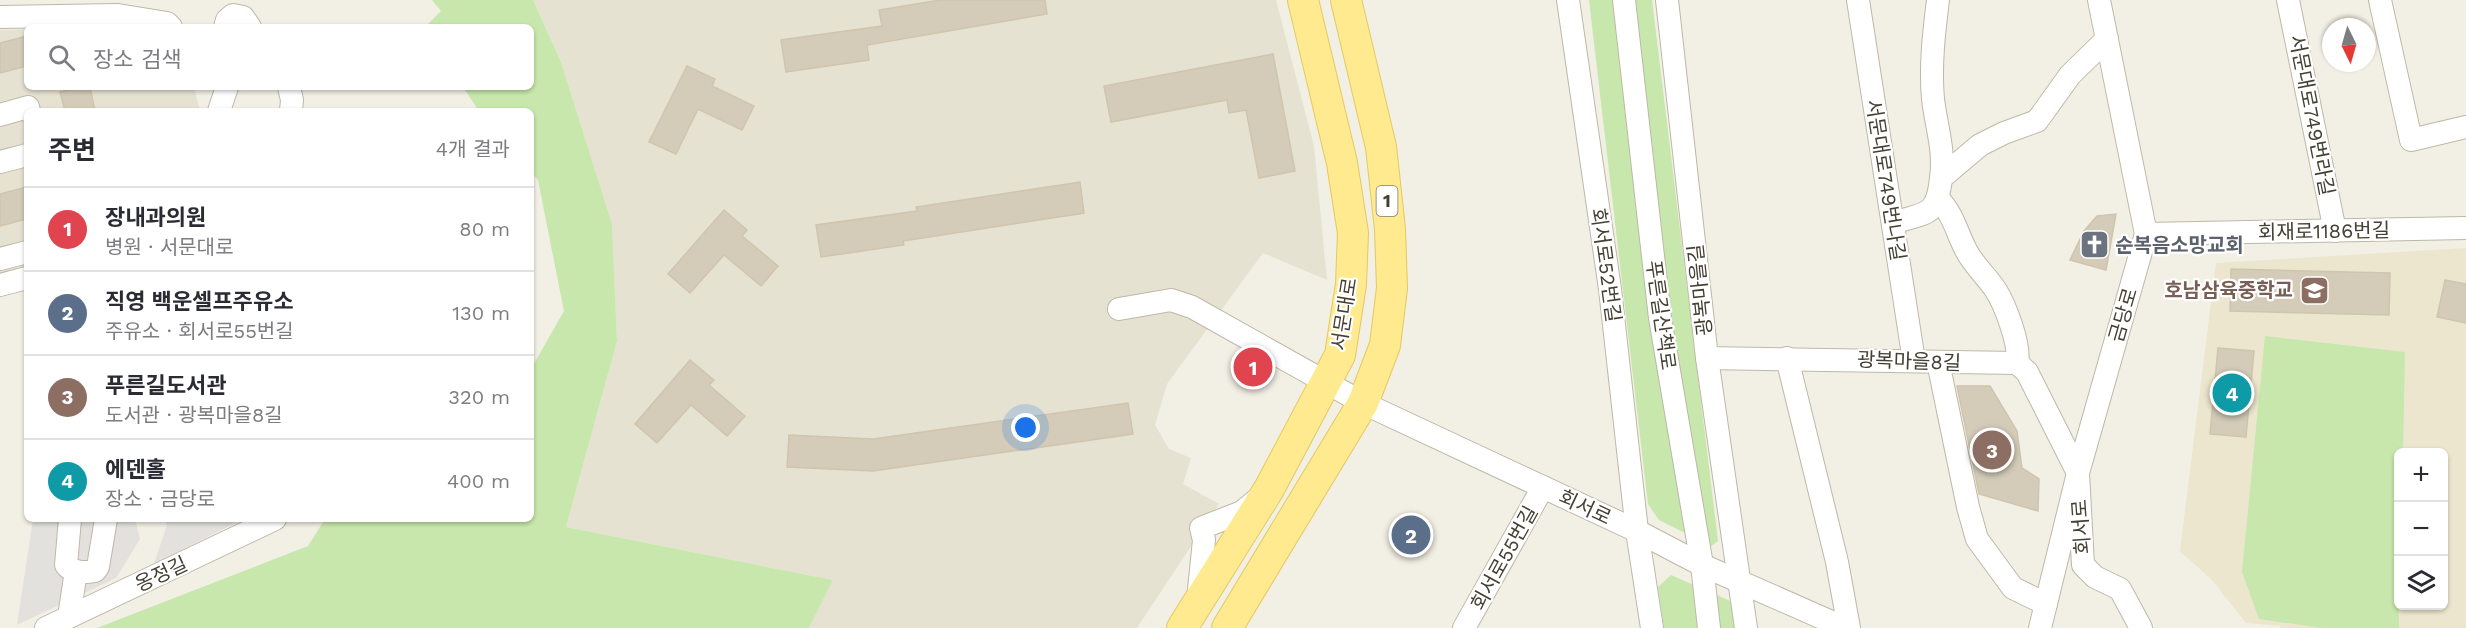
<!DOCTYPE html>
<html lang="ko">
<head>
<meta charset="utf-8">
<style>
  body { margin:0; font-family:"Work Sans","Noto Sans KR",sans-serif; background:#f2f2f3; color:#2b2b33 }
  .controls { position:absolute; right:18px; bottom:18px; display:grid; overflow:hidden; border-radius:9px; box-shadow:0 2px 4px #0004 }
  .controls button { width:54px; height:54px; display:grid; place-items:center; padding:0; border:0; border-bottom:2px solid #e1e1e2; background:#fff; color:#2b2b33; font:30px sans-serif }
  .compass { position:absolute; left:2322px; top:18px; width:54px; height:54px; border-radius:50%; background:#fff; box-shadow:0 2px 4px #0004; rotate:175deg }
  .you { position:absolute; left:1026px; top:428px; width:21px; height:21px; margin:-15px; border:4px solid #fff; border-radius:50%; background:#1a73e8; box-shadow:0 0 0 9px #1a73e833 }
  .badge { display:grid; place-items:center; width:39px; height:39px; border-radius:50%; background:#fc4b11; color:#fff; font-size:20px; font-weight:700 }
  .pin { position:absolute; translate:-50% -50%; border:3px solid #fff; box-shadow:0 2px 6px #0006 }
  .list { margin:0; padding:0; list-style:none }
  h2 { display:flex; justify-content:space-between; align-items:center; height:78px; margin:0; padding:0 24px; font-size:26px }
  h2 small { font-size:20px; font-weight:400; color:#7c7c81 }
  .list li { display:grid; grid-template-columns:39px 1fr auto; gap:18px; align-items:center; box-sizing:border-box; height:84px; padding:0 24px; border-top:2px solid #e1e1e2 }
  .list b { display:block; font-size:22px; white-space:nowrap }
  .list p { margin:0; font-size:20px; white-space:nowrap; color:#7c7c81 }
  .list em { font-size:20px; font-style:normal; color:#7c7c81 }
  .icon { flex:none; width:33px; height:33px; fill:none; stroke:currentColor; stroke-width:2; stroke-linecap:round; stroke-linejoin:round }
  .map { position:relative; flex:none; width:2466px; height:628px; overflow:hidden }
  .search { position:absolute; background:#fff; box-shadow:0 2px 4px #0004; left:24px; top:24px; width:510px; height:66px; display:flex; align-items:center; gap:15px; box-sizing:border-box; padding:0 21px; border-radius:9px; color:#7c7c81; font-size:22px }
  .panel { position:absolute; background:#fff; box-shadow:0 2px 4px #0004; left:24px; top:108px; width:510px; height:414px; border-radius:9px }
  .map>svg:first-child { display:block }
  .residential { fill:#e6e2d2 }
  .education { fill:#ece6ce; fill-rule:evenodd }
  .green { fill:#c7e7ac }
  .parking { fill:#e3e1dd }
  .building { fill:#d4ccb9; stroke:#cfc5ad; stroke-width:1.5 }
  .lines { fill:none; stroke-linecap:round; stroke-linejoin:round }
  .minor-casing { stroke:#beb8a7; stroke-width:24 }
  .major-casing { stroke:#e4c960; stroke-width:32 }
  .minor { stroke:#fff; stroke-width:22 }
  .major { stroke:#ffea90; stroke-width:30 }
  .labels { text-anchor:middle; stroke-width:4.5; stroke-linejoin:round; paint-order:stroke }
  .shield { fill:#fff; stroke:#7c7971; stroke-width:1.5 }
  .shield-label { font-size:18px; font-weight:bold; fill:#444034 }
  .street-label { font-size:20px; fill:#444034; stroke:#fff }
  .worship-label { font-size:20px; font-weight:bold; fill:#5b616d; stroke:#fff; text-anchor:start }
  .education-label { font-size:20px; font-weight:bold; fill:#785e54; stroke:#fff; text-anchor:end }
</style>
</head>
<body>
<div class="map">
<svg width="2466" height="628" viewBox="0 0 2466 628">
  <rect width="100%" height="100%" fill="#f2efe4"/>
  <g class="residential">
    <polygon points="533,0 1276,0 1314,146 1327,280 1263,253 1167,384 1155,425 1169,449 1191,458 1183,484 1219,504 1137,628 809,628 833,580 566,527 617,341 612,224 561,62"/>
    <polygon points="27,29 27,87 194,87 200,111 27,111 27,278 0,285 0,30"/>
  </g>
  <path class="education" d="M2466 248V628H2281L2280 626 2246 623 2212 580 2180 551 2216 263ZM2398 452H2444V606H2398Z"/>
  <g class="green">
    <polygon points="432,0 533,0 561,62 612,224 617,341 566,527 833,580 809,628 97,628 308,546 325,519 531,519 531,369 564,311 538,180 531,172 531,111 479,111 463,87 531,87 531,27 425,27 441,11"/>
    <polygon points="1589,0 1652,0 1718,541 1711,546 1659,520 1648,504"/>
    <polygon points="2265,336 2405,352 2403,452 2398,452 2399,628 2322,628 2259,619 2242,572"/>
    <polygon points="1671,575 1735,603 1738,628 1664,628 1658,587"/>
  </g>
  <g class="parking">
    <polygon points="33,519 135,519 140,539 116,578 17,625"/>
    <polygon points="165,519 243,519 154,564 167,525"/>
  </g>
  <g class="building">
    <polygon points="940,0 1045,0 1047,14 867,45 869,60 786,72 781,40 882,26 879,10"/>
    <polygon points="27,36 27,66 0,73 0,43"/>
    <polygon points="1273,54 1295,171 1259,178 1246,110 1229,113 1227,100 1111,122 1104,86"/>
    <polygon points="687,66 715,79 712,86 754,106 742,130 698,109 676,154 649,142"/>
    <polygon points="81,87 90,87 95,111 65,111 60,92"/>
    <polygon points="1080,182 1084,213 903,241 904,245 821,257 816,225 917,211 916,207"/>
    <polygon points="27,187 27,219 0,226 0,194"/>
    <polygon points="724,210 747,230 742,236 778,266 761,286 724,255 690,293 668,274"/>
    <polygon points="2116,214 2106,270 2070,260 2084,231 2097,216"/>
    <polygon points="2231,269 2390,273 2389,315 2230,311"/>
    <polygon points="2445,280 2466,284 2466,323 2437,317"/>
    <polygon points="2218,348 2254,351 2246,437 2210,434"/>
    <polygon points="690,360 714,380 709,385 745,416 727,436 691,405 657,443 635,424"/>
    <polygon points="1957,386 1990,386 2017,431 2022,468 2039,479 2038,511 1979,494"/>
    <polygon points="1128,403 1133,434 873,471 787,467 789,435 873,439"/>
  </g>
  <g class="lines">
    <defs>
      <g id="minor">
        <polyline points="1568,0 1610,289 1637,531 1652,628"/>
        <polyline points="1624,0 1660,318 1702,565 1709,628"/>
        <polyline points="1667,0 1707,358 1746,628"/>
        <polyline points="1858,0 1914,361"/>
        <path d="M1938 0C1934 32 1930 66 1933 99 1936 125 1945 151 1941 178"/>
        <polyline points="2288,0 2335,231"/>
        <polyline points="2380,0 2411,140 2466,127"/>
        <polyline points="0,17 118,15 167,23 171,27"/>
        <polyline points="225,27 227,20 233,15 243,17 250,27"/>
        <polyline points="289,87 292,100 291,111"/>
        <polyline points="219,111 227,87"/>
        <polyline points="0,115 28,107 29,111"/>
        <polyline points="0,162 27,155"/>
        <path d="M1939 200C1954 215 1957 234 1967 252 1974 265 1986 276 1995 289 2005 304 2021 346 2017 363"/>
        <path d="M1893 223C1927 212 1937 217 1941 178L1980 145 2004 133 2037 121 2070 75 2107 39"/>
        <polyline points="2146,234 2466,228"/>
        <polyline points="0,259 27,252"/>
        <polyline points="0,285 27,278"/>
        <polyline points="1119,309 1171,300 1192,307 1363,403 1637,531 1702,565 1845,628"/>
        <polyline points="1707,358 2017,363 2027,372 2078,473 2083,565 2095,577 2120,589 2141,628"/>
        <polyline points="1787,358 1837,562 1849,628"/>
        <polyline points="1938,362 1968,507 1977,539 2013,588 2046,604"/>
        <path d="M70 519 66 565C72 573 85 573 95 571L98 567 106 519"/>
        <polyline points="1198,599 1204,540 1201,528 1242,512 1259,498"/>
        <polyline points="69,617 76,571"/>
        <polyline points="46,628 275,519"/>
        <polyline points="1464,628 1543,487"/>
        <polyline points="2040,628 2078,473 2146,234 2099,0"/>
      </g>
      <g id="major">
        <polyline points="1182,628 1269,489 1340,355 1351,284 1353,233 1342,163 1303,0"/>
        <polyline points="1227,628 1363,403 1385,345 1392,288 1390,229 1381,147 1346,0"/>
      </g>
    </defs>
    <use href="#minor" class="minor-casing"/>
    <use href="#major" class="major-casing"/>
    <use href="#minor" class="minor"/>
    <use href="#major" class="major"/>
  </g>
  <defs>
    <symbol id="church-square" viewBox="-11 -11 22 22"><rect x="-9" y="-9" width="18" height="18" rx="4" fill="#6b7280" stroke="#fff"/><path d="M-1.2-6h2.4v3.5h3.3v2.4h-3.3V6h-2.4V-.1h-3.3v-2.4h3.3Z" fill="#fff"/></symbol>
    <symbol id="school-square" viewBox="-11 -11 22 22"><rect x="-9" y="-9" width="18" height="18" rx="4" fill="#8d6e63" stroke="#fff"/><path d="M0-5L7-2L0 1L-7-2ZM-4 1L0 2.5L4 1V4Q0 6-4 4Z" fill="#fff"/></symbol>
  </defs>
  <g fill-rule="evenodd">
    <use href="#church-square" x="2078" y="228" width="33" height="33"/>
    <use href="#school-square" x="2298" y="274" width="33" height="33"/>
  </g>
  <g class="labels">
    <rect class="shield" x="1376.5" y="186" width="21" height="30" rx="4.5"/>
    <g class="shield-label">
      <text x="1387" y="207">1</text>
    </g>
    <g class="street-label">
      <text transform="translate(2312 115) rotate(79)" y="7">서문대로749번라길</text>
      <text transform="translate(1886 180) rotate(81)" y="7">서문대로749번나길</text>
      <text transform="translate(2324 231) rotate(-1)" y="7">회재로1186번길</text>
      <text transform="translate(1606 265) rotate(82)" y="7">회서로52번길</text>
      <text transform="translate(1700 290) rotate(-96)" y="7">광복마을길</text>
      <text transform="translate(1344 314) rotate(-81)" y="7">서문대로</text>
      <text transform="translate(1661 315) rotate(82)" y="7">푸른길산책로</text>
      <text transform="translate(2123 315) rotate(-74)" y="7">금당로</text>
      <text transform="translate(1909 361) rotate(2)" y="7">광복마을8길</text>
      <text transform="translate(1585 507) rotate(25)" y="7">회서로</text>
      <text transform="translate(2081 527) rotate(-94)" y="7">회서로</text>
      <text transform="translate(1504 558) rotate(-61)" y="7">회서로55번길</text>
      <text transform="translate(161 574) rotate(-25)" y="7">옹정길</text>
    </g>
    <g class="worship-label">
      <text x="2115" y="252">순복음소망교회</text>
    </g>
    <g class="education-label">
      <text x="2293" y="297">호남삼육중학교</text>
    </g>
  </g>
</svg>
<div class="controls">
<button>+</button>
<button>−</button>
<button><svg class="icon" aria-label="layers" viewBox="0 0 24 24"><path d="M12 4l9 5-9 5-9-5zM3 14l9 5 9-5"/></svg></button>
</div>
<svg class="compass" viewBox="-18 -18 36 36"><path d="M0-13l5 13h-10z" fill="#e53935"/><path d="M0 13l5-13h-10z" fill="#7c7c81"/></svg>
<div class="you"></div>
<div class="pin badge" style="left:1253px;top:367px;background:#e0444e">1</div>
<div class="pin badge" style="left:1411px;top:535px;background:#5c6f8a">2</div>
<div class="pin badge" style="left:1992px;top:450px;background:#8d6e63">3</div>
<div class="pin badge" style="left:2232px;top:393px;background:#0f9aa8">4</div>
<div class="search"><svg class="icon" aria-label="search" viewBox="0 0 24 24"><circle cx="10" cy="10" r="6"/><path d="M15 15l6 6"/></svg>장소 검색</div>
<section class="panel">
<h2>주변<small>4개 결과</small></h2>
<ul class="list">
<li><span class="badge" style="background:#e0444e">1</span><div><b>장내과의원</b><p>병원 · 서문대로</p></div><em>80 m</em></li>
<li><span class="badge" style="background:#5c6f8a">2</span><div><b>직영 백운셀프주유소</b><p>주유소 · 회서로55번길</p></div><em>130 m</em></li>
<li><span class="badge" style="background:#8d6e63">3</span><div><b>푸른길도서관</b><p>도서관 · 광복마을8길</p></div><em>320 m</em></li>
<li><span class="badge" style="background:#0f9aa8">4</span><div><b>에덴홀</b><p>장소 · 금당로</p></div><em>400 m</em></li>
</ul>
</section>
</div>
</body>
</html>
